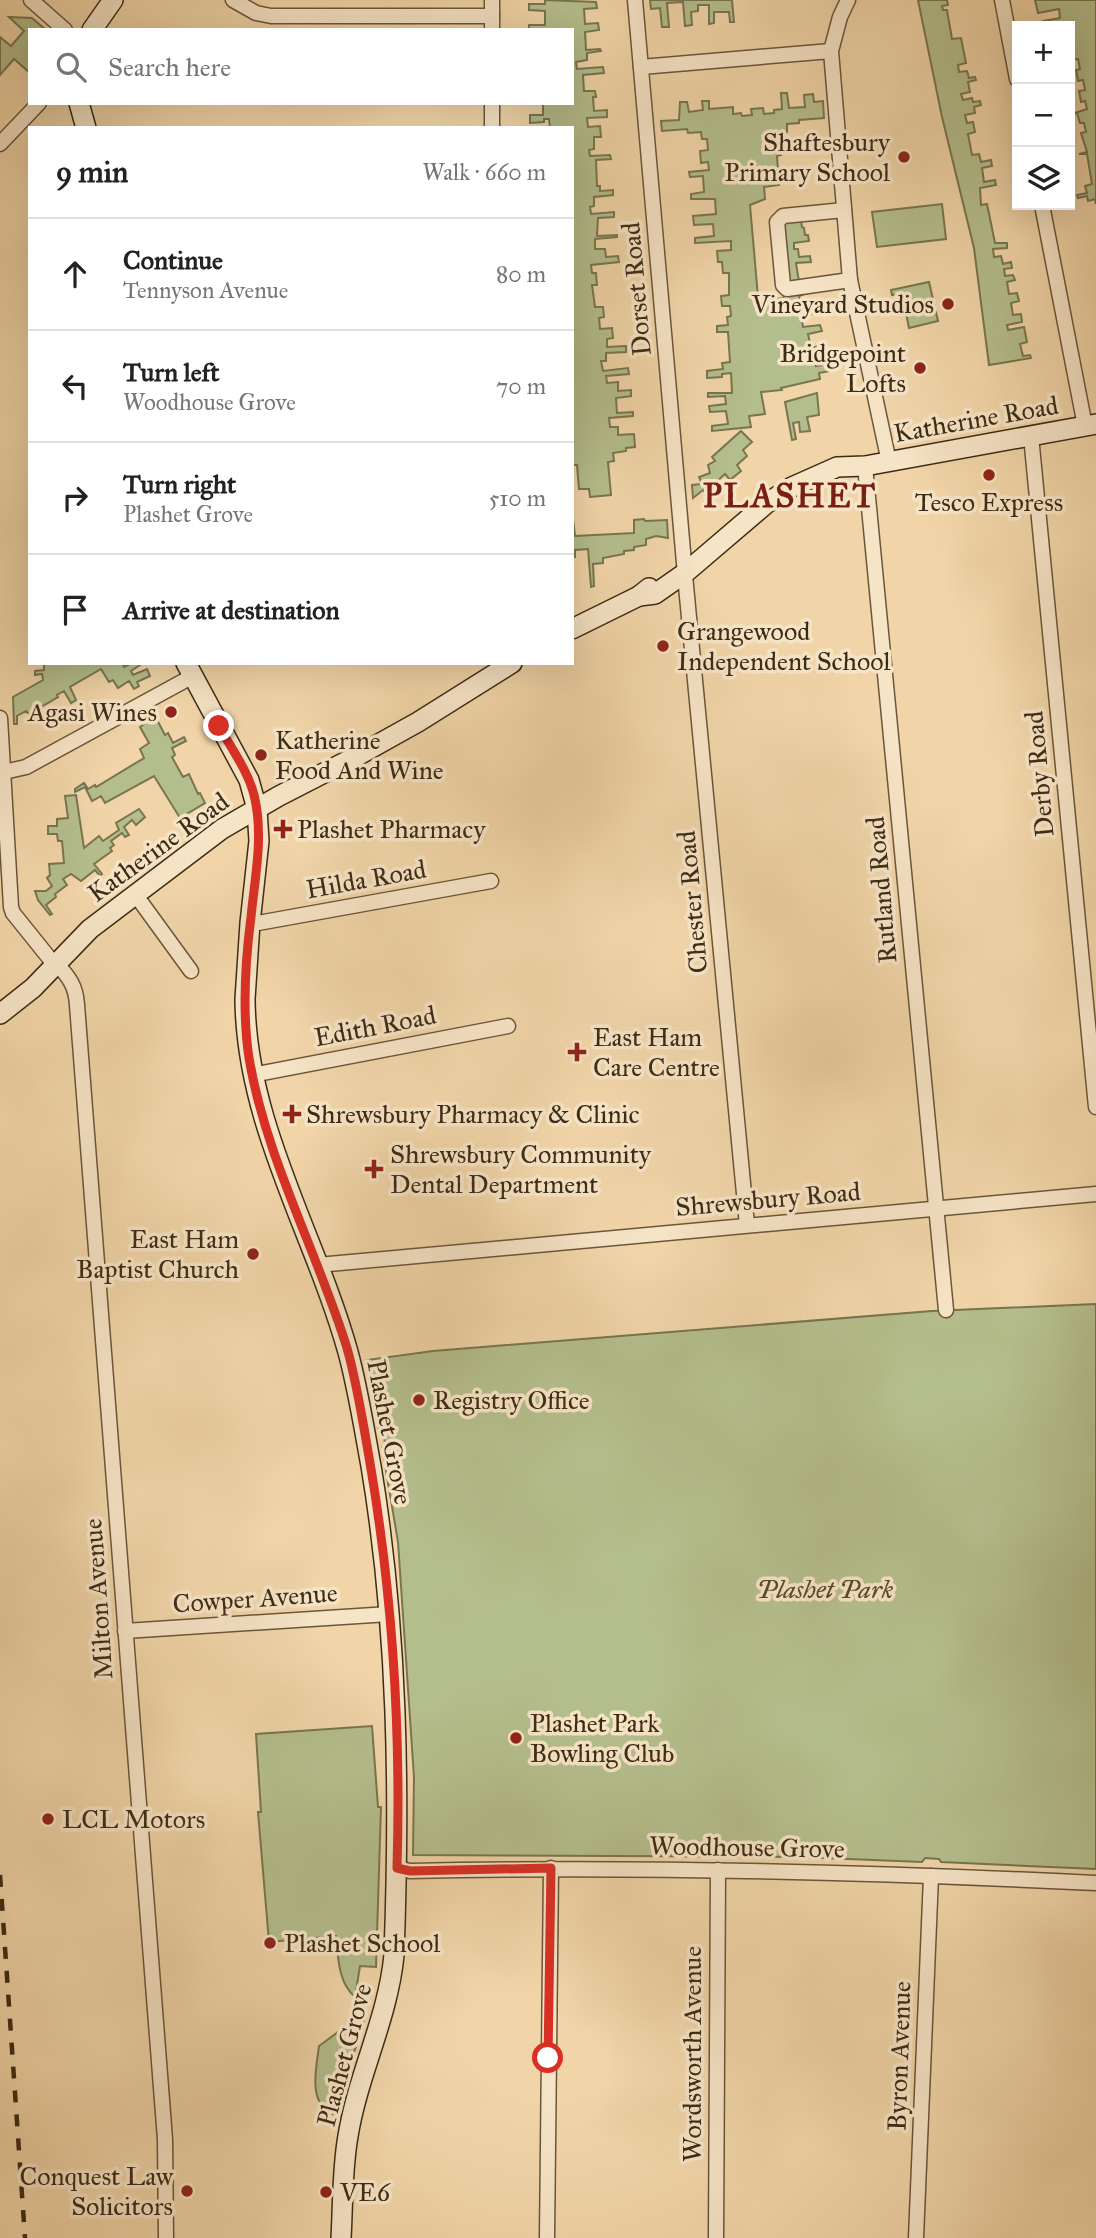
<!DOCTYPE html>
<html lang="en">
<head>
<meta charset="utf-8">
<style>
  body { margin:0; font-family:"IM FELL Great Primer",serif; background:#f6f6f6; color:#222 }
  .controls { position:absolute; right:21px; top:21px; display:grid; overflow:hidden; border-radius:0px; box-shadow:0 7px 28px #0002 }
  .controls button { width:63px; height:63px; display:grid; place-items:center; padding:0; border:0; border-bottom:2px solid #e0e0e0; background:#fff; color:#222; font:35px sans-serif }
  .stop { position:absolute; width:21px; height:21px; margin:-16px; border:5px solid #d93025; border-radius:50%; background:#fff }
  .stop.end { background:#d93025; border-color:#fff; box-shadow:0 2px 7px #0008 }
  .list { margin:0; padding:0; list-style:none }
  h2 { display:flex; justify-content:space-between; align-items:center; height:91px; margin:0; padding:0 28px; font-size:30px }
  h2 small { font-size:23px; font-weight:400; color:#767676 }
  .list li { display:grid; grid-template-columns:46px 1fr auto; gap:21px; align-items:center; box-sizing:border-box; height:112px; padding:0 28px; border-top:2px solid #e0e0e0 }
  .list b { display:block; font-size:26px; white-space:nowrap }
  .list p { margin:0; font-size:23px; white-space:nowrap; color:#767676 }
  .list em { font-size:23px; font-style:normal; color:#767676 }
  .icon { flex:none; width:38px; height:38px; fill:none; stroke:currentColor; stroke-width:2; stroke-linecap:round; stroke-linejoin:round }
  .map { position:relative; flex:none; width:1096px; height:2238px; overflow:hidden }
  .search { position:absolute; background:#fff; box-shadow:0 7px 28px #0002; left:28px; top:28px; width:546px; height:77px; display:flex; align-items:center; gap:18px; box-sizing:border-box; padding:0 24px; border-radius:0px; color:#767676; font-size:26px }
  .panel { position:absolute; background:#fff; box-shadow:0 7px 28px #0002; left:28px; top:126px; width:546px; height:539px; border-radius:0px }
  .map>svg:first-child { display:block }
  .green { fill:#b4be8c; stroke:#787550; stroke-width:2 }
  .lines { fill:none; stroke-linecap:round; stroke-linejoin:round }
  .minor-casing { stroke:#6a563a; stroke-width:17 }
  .secondary-casing { stroke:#3d2c15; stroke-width:22 }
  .minor { stroke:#f6e4c6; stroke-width:14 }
  .secondary { stroke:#f6e4c6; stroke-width:19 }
  .rail { stroke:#3d2c15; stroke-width:4.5; stroke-dasharray:12 12; stroke-linecap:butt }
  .route { stroke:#d93025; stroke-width:9 }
  .poi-dot { fill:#8f2418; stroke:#f6e4c6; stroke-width:2.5 }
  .labels { text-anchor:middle; stroke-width:7; stroke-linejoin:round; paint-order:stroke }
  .poi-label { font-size:26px; fill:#3d2c15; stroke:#f6e4c6; text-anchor:start }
  .street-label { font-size:26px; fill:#3d2c15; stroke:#f6e4c6 }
  .park-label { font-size:26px; font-style:italic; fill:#55492d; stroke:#f6e4c6 }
  .district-label { font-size:33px; font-weight:bold; letter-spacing:2px; fill:#7a1f14; stroke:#f6e4c6 }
</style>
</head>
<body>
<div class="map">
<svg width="1096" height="2238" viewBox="0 0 1096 2238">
  <rect width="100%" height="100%" fill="#f1d5a8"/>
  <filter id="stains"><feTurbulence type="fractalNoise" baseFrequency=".00286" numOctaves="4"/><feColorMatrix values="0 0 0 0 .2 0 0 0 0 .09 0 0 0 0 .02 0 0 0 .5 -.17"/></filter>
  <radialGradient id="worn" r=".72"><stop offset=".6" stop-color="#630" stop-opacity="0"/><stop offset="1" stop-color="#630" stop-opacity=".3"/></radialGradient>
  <g class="green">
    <polygon points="545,0 596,2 597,8 584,9 585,24 598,23 599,30 585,32 586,50 600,49 601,51 587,53 587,60 576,62 577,69 603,67 604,73 583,75 584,91 595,91 596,97 593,97 594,111 607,110 607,117 587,118 588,127 600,126 601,137 594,137 594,149 589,150 590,156 610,155 611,159 596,160 597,186 600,186 600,191 613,190 613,195 594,197 594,206 590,207 591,214 614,212 614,217 598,218 597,236 617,235 617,237 595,239 595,249 605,249 606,257 618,256 619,262 591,265 592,273 596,273 597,285 592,285 595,307 603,307 604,317 599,318 600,329 612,328 613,338 607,339 607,347 626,346 626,352 606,353 606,361 601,361 603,371 628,368 629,374 606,376 607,383 618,382 618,391 631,390 631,396 616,398 617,413 633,412 633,416 609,418 610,427 618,427 618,435 634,434 635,447 626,448 626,451 613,453 614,461 608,462 611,495 590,497 589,489 579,489 577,465 572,465 572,128 550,128 549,119 544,119 544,122 530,123 530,115 543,115 543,103 572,103 572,30 529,30 529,25 545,25 545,11 529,10 529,4 545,4"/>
    <polygon points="650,0 732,0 734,22 730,22 729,12 714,12 714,23 709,24 709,5 698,5 698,11 691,12 692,25 685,26 683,2 667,3 669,27 662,27 660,8 651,9"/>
    <polygon points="918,0 947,0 948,5 942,6 943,10 947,10 952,39 961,38 966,63 958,65 959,72 967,71 969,78 975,77 976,80 968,82 970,92 961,94 963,100 972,98 973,102 980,101 981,105 974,107 975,113 965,115 967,123 973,122 975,132 968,134 972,155 979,154 981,162 991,160 992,166 982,168 984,182 995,180 996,185 980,188 981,205 987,204 995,243 1007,243 1007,248 993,249 994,257 1001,256 1003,264 1011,262 1012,268 1004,269 1005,276 1013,275 1015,280 1007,282 1009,294 1017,293 1019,301 1011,303 1013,315 1021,314 1022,322 1007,325 1008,330 1024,327 1027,342 1020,344 1023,356 1030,355 1031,358 989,365 974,248 942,117"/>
    <polygon points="1035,0 1096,0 1096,204 1095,199 1088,201 1087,196 1078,198 1077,195 1087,193 1085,186 1092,184 1087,154 1079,154 1087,152 1081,133 1086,132 1084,123 1080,123 1077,113 1072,114 1087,109 1085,101 1081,102 1079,91 1085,90 1083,80 1078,81 1076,70 1080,69 1078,59 1070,60 1074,58 1073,50 1070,50 1070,26 1044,26 1043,21 1060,18 1059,9 1038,13"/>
    <polygon points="9,17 32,18 46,30 30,30 30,73 14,59 0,75 0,37 11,46 24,31"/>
    <polygon points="781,93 787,93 789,108 805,107 804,95 813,94 814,102 823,101 824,118 799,120 799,123 787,124 787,132 779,133 781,155 777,156 779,185 764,187 765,199 750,205 758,297 763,302 813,291 799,296 801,302 808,301 809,307 816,306 817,313 801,315 803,327 820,325 822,331 808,334 811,348 822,345 823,352 814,354 816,366 829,364 830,371 819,373 820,379 781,388 782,390 761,392 765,414 749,416 751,427 712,431 712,426 728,424 726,411 710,412 709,406 726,404 725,396 708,397 708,393 732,393 731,373 722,374 722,377 707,378 707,371 723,369 722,363 730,362 728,332 717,332 717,326 728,325 727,317 731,316 730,306 722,306 721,296 729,295 729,273 723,273 722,262 718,262 717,251 731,250 731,241 695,243 695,238 714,236 713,224 694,225 693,216 716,214 715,199 691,199 691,194 704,192 703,176 690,177 689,172 709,170 708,162 701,163 700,151 708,150 707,139 702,139 701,132 688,133 687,129 662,131 661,121 679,120 680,102 687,102 689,112 703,110 702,101 709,101 709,109 733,107 733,114 741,113 742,116 752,115 751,109 763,108 764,114 774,113 774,110 782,109"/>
    <polygon points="942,204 946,239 877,247 872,212"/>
    <polygon points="787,218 801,221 802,227 804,228 805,235 808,235 809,241 794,243 794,249 798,249 799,257 810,256 811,262 796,263 799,282 787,283 782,224"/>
    <polygon points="929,282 938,321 909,328 906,313 896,314 895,307 905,305 903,293 892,295 891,290"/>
    <polygon points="817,393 819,415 807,417 810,431 800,432 799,422 793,423 796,439 792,440 785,402"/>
    <polygon points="741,431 752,442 743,450 747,456 737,465 741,471 730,480 725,474 705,492 703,490 693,498 692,485 702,484 699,477 710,473 708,465 715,461 712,457"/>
    <polygon points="572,510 575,536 634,533 634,520 644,519 645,521 667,520 668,538 656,536 646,539 646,545 634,547 634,550 624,551 624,554 603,558 603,563 593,564 594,586 591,587 588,549 575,550 575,557 572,557"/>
    <polygon points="44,663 122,663 124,667 132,663 143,663 131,671 133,675 147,669 150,676 137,682 139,686 134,689 129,681 118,688 113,680 109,682 101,669 70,687 76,700 71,703 64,691 57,695 58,697 29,714 26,711 17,716 17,724 14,724 13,697 43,680 42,674 35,675 35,671 44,670"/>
    <polygon points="154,714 165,735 168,733 173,743 184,737 186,741 172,748 175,755 172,757 183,777 189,774 198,794 200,793 205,803 180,818 154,776 105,803 101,796 92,801 85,787 75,792 75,789 84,783 88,789 95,785 96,787 144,758 140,749 149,743 140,727 144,724 142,720"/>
    <polygon points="76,795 84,848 99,836 103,841 119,830 116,823 139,809 145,817 136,825 132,820 124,827 129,835 125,837 122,833 111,841 114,845 110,848 112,851 94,864 102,874 100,876 95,870 81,881 71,874 63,879 67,885 55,894 56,897 46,905 52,914 50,915 38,900 35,891 46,891 52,886 47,878 50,875 49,864 64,863 62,841 58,841 57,834 48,834 48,826 57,826 57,819 68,818 65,796"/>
    <polygon points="1096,1304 1096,1869 941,1862 939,1859 925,1858 922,1862 798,1857 413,1855 414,1777 398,1542 382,1447 385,1443 383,1433 379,1430 367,1360 433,1351 932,1311"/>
    <path d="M372 1726 378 1807H381L376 1967 360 1966 355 1997C338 1983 338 1956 336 1936L269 1942 258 1812H261L256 1734Z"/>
    <path d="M365 2017 335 2115C307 2105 316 2070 319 2046L357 2018Z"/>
  </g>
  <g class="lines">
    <defs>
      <g id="minor">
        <polyline points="31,0 65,30"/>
        <polyline points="233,0 256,13 271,16 492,16"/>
        <polyline points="492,0 492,30"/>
        <polyline points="635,0 686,586 747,1225"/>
        <polyline points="848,0 840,17 831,51 850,280 889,462"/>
        <polyline points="1002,0 1017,79"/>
        <polyline points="641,67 831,51"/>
        <polyline points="492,128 492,103"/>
        <polyline points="0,144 39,103"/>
        <polyline points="1042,205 1085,426"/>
        <polyline points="844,210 783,216 777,222 783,285 787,289 850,280"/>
        <polyline points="1031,436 1096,1107"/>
        <polyline points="865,466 946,1310"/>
        <polyline points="0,718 11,907 13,913 54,964"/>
        <polyline points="4,772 26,767 193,676"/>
        <polyline points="135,894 191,971"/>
        <polyline points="250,923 258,923 491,881"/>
        <path d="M56 963C69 977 76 986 77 1005L165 2139 166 2238"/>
        <polyline points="252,1075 508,1026"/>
        <polyline points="318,1265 1096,1194"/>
        <polyline points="125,1631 389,1614"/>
        <path d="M397 1868 410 1871C639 1866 868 1872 1096 1883"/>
        <polyline points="547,2238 551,1868"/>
        <polyline points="716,2238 718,1870"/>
        <polyline points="916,2238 931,1876"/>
      </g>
      <g id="secondary">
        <polyline points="92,30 113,0"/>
        <polyline points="79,103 86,128"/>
        <polyline points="639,596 655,594 685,573 767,503 792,487 837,467 865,466 1096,424"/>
        <polyline points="572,629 639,596 649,588"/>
        <path d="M186 663 249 780 257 809 259 841 250 923 245 999C246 1125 315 1234 348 1352 358 1389 364 1428 371 1466 398 1628 400 1791 394 1955 388 2018 358 2074 348 2136 342 2170 343 2204 341 2238"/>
        <polyline points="0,1014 33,988 90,929 222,829 279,796 357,756 418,722 512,663"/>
      </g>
    </defs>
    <use href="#minor" class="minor-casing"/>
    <use href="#secondary" class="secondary-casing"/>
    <use href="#minor" class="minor"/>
    <use href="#secondary" class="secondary"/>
    <polyline class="rail" points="0,1875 25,2238"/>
  </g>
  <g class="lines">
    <path class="route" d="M219 726C231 748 248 771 254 795 264 835 255 876 251 917 245 963 242 1012 249 1058 266 1159 317 1251 347 1348 358 1387 364 1429 371 1469 393 1600 401 1735 397 1868L410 1871 551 1868 548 2058"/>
  </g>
  <g class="poi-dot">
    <circle cx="904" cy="157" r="7"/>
    <circle cx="948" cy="304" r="7"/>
    <circle cx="920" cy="368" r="7"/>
    <circle cx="989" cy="475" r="7"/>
    <circle cx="663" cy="646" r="7"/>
    <circle cx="171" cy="712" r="7"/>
    <circle cx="261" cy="755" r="7"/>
    <path d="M279.5 818.5h7v7h7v7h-7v7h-7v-7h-7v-7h7z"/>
    <path d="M573.5 1041.5h7v7h7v7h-7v7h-7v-7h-7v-7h7z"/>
    <path d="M288.5 1103.5h7v7h7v7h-7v7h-7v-7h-7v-7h7z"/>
    <path d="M370.5 1158.5h7v7h7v7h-7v7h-7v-7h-7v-7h7z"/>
    <circle cx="253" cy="1254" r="7"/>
    <circle cx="419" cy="1400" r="7"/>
    <circle cx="516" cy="1738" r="7"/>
    <circle cx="48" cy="1819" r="7"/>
    <circle cx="270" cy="1943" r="7"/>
    <circle cx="187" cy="2191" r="7"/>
    <circle cx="326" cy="2192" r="7"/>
  </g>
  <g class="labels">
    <g class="poi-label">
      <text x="890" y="151" text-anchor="end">Shaftesbury<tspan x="890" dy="30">Primary School</tspan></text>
      <text x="934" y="313" text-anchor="end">Vineyard Studios</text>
      <text x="906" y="362" text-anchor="end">Bridgepoint<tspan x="906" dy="30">Lofts</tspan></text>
      <text x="989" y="511" text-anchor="middle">Tesco Express</text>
      <text x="677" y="640">Grangewood<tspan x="677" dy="30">Independent School</tspan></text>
      <text x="157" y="721" text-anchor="end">Agasi Wines</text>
      <text x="275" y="749">Katherine<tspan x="275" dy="30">Food And Wine</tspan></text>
      <text x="297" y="838">Plashet Pharmacy</text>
      <text x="593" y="1046">East Ham<tspan x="593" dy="30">Care Centre</tspan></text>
      <text x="306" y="1123">Shrewsbury Pharmacy &amp; Clinic</text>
      <text x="390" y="1163">Shrewsbury Community<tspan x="390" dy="30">Dental Department</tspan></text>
      <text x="239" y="1248" text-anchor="end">East Ham<tspan x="239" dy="30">Baptist Church</tspan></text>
      <text x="433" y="1409">Registry Office</text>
      <text x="530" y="1732">Plashet Park<tspan x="530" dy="30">Bowling Club</tspan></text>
      <text x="62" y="1828">LCL Motors</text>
      <text x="284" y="1952">Plashet School</text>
      <text x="173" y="2185" text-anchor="end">Conquest Law<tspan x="173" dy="30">Solicitors</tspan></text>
      <text x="340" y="2201">VE6</text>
    </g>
    <g class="street-label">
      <text transform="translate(636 289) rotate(-95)" y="9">Dorset Road</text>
      <text transform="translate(976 419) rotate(-10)" y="9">Katherine Road</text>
      <text transform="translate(1039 774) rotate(-95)" y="9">Derby Road</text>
      <text transform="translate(158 847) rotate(-36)" y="9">Katherine Road</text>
      <text transform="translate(366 879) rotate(-10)" y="9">Hilda Road</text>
      <text transform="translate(881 890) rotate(-95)" y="9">Rutland Road</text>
      <text transform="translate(692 902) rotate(-95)" y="9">Chester Road</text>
      <text transform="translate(375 1026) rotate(-11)" y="9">Edith Road</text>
      <text transform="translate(768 1199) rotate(-5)" y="9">Shrewsbury Road</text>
      <text transform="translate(390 1432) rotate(79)" y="9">Plashet Grove</text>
      <text transform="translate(255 1598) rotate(-4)" y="9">Cowper Avenue</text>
      <text transform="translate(98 1599) rotate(-94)" y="9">Milton Avenue</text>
      <text transform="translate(747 1847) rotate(1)" y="9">Woodhouse Grove</text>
      <text transform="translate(692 2054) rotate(-90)" y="9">Wordsworth Avenue</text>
      <text transform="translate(344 2055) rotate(-75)" y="9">Plashet Grove</text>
      <text transform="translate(899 2056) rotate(-88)" y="9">Byron Avenue</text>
    </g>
    <g class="park-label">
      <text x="825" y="1598">Plashet Park</text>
    </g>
    <g class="district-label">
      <text x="790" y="507">PLASHET</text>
    </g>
  </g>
  <rect width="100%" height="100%" filter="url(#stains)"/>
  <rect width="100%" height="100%" fill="url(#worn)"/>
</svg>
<div class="controls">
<button>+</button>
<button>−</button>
<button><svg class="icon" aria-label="layers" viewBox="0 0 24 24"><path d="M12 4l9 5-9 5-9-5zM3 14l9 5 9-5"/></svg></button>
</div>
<div class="stop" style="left:548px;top:2058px"></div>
<div class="stop end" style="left:219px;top:726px"></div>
<div class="search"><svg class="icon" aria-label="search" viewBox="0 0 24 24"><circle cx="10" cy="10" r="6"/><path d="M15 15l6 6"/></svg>Search here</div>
<section class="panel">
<h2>9 min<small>Walk · 660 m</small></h2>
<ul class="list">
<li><svg class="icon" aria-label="ahead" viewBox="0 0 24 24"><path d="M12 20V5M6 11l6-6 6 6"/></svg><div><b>Continue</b><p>Tennyson Avenue</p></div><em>80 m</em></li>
<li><svg class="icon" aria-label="left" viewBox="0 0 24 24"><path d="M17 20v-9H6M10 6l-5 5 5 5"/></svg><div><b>Turn left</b><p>Woodhouse Grove</p></div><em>70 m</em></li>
<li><svg class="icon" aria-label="right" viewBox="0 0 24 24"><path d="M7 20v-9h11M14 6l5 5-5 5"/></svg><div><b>Turn right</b><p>Plashet Grove</p></div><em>510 m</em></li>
<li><svg class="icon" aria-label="arrive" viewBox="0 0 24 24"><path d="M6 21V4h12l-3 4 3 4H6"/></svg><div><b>Arrive at destination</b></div></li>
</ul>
</section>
</div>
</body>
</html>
